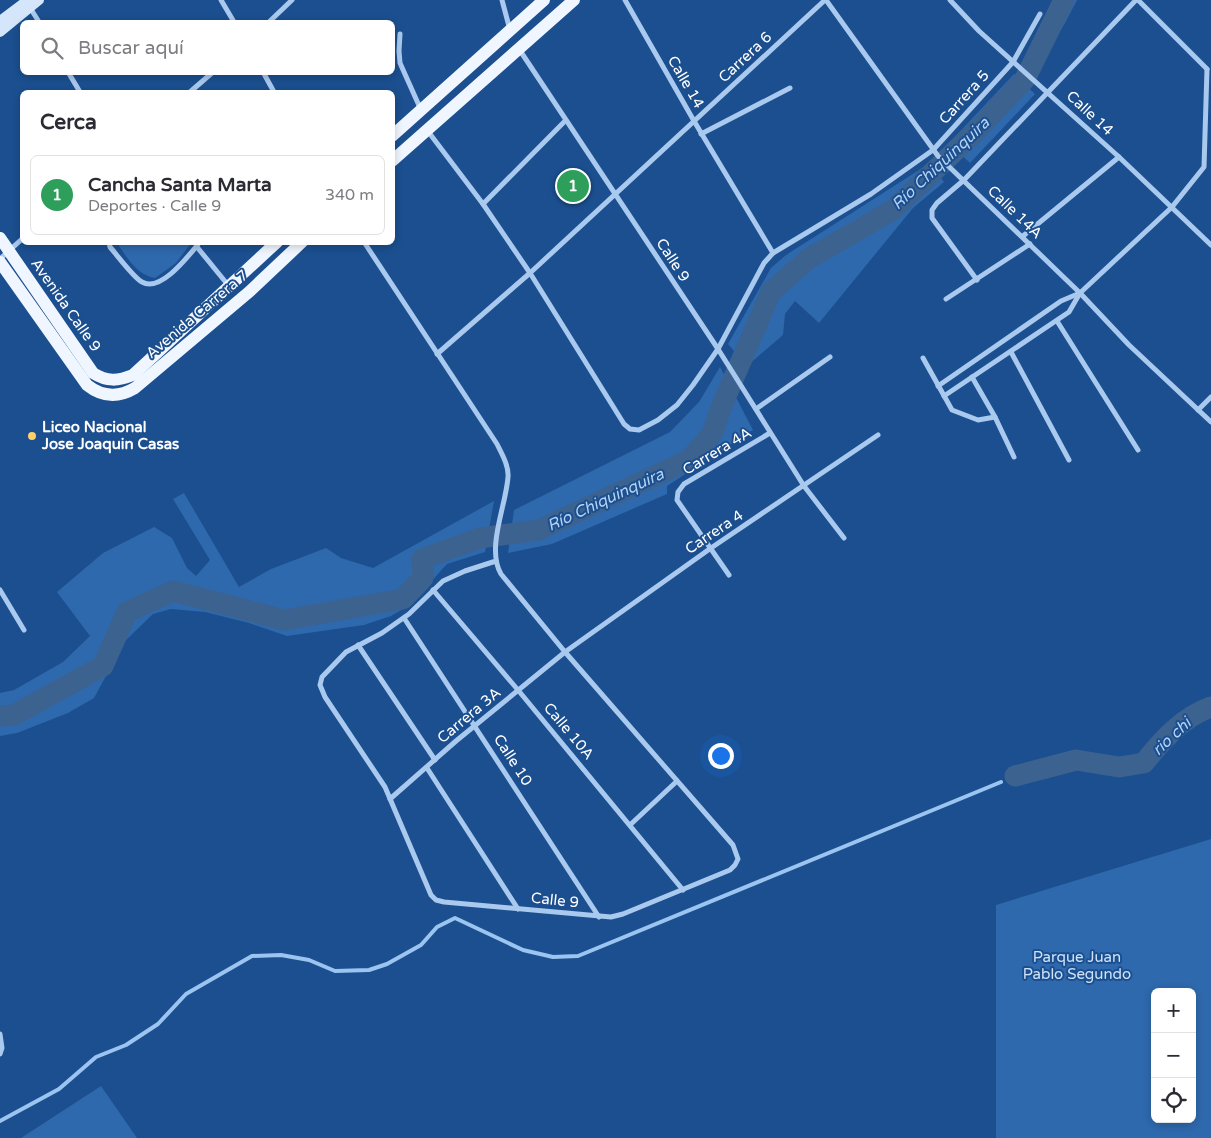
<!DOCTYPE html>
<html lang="es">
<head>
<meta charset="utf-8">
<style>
  body { margin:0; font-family:"Varela Round",sans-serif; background:#f2f2f3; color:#2b2b33 }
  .controls { position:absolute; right:15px; bottom:15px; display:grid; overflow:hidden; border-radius:8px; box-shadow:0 2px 8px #0003 }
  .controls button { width:45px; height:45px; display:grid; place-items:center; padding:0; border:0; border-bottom:1px solid #e1e1e2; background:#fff; color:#2b2b33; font:25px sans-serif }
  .you { position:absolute; left:720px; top:755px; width:18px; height:18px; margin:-12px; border:4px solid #fff; border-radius:50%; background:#1a73e8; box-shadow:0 0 0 8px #1a73e833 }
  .badge { display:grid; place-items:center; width:32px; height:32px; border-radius:50%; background:#8a764a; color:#fff; font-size:16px; font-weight:700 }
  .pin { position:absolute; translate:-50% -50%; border:2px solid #fff; box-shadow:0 1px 5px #0006 }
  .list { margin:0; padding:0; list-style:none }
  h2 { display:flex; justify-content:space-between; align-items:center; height:65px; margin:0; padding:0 20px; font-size:21px }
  h2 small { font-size:16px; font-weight:400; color:#7c7c81 }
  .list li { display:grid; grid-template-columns:32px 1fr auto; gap:15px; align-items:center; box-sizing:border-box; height:80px; margin:0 10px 10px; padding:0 10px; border:1px solid #e1e1e2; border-radius:8px }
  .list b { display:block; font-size:19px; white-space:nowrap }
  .list p { margin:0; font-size:16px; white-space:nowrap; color:#7c7c81 }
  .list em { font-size:16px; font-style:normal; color:#7c7c81 }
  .icon { flex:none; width:28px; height:28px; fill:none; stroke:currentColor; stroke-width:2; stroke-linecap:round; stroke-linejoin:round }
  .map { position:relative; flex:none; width:1211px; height:1138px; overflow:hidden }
  .search { position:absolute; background:#fff; box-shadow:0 2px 8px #0003; left:20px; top:20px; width:375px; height:55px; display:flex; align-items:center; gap:12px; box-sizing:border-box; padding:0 18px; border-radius:8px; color:#7c7c81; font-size:19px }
  .panel { position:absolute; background:#fff; box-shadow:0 2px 8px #0003; left:20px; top:90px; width:375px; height:155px; border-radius:8px }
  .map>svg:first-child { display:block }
  .green { fill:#2e69ad; fill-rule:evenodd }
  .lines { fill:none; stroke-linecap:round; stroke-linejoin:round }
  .stream { stroke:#9cc4f0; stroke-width:4 }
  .river { stroke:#3c6290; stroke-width:21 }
  .street { stroke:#a9c9ee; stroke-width:5 }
  .secondary { stroke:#d6e6fa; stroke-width:10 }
  .primary { stroke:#f0f6ff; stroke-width:12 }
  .poi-dot { fill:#ffd166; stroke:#1b4f8f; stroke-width:2 }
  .labels { text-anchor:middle; stroke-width:4; stroke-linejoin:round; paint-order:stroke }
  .street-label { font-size:15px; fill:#fff; stroke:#1b4f8f }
  .poi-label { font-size:15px; font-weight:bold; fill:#fff; stroke:#1b4f8f; text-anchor:start }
  .park-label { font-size:15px; fill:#cfe3fa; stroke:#1b4f8f }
  .water-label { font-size:16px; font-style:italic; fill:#b5d3f5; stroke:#1b4f8f }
</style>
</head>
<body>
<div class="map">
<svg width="1211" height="1138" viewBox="0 0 1211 1138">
  <rect width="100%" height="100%" fill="#1b4f8f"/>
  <g class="green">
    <polygon points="1053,0 1077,0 1065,23 1037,68 1024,59"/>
    <polygon points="1014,74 1035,94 970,163 949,143"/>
    <polygon points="930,163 944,182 913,208 819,323 795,301 785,314 783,335 747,366 728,344 771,268 786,255"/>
    <path d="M117 243V242L191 243 176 263 155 278C136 275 127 257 117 243Z"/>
    <polygon points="720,367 753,430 667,486 667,494 552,544 508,553 514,510 670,432 699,402"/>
    <polygon points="184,493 239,587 271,569 326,548 341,558 373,568 494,501 485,552 447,564 410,605 391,616 364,625 287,636 249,623 205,612 171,609 153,614 125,641 94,698 68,713 17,733 0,736 0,693 14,690 63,662 90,636 57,592 103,553 154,527 172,538 187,568 196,576 210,560 173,499"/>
    <path d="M1211 839V1138H996V905ZM1155 992H1192V1119H1155Z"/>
    <polygon points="101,1086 137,1138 21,1138"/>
  </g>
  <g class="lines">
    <polyline class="stream" points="0,1121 59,1089 96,1057 126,1045 158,1024 186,994 252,956 281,955 309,960 335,971 369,970 387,964 421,945 437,927 455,918 523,950 553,957 578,956 1001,782"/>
    <g class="river">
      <polyline points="0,716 14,715 103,666 127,612 173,591 284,620 403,599 423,578 422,559 480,538 539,530 689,460 712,434 722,405 771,292 808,259 893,210 975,132 1025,79 1064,0"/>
      <path d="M1015 776 1076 760 1119 767 1144 763C1162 740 1183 717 1211 707"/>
    </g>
    <g class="street">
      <polyline points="221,0 234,22"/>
      <polyline points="502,0 510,30"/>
      <polyline points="625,0 694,121 773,253"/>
      <polyline points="826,0 938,156 1080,293 1129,345 1211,422"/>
      <polyline points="950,0 979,31 1119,157 1211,245"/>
      <polyline points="1138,0 1207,69"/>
      <polyline points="29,6 39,22"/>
      <polyline points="269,22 292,0"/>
      <polyline points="400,34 399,51 400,63 421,110"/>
      <polyline points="519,49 718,349 804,486 844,538"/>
      <polyline points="68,72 80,92"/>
      <polyline points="263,72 274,92"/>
      <polyline points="190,92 213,72"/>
      <polyline points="427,130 483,204 530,273 624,424 630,429 639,430 658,420 677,405 693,385 718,349 764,263 773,253 871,194 933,150 1013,62 1040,14"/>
      <polyline points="701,134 790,88"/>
      <polyline points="483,204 565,121"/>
      <polyline points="1023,236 1119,157"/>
      <path d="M109 242 110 247C117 255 134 278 142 282 161 293 189 255 200 242"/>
      <path d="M364 242 497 444C502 454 509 466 508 477 506 506 486 548 501 574L565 652 733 845 738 859 735 865 730 870 623 914 611 917 444 902 436 900 431 895 385 787 325 697 320 685 322 677 346 652 382 633 409 614 443 581 465 571 496 561"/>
      <polyline points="197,247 228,285"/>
      <polyline points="0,259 22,239"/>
      <polyline points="977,280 932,218 932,210 937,203 964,180 1136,0"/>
      <polyline points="946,299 1030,244"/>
      <polyline points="1057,321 1138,450"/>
      <polyline points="1011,352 1069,460"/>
      <polyline points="437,354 530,273 825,0"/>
      <polyline points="923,358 952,410 978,420 995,417"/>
      <polyline points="972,377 995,417 1014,457"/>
      <polyline points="938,386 1061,301 1080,293 1172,207 1204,167 1207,69"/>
      <polyline points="944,396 1069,312 1080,293"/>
      <polyline points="756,409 830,357"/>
      <polyline points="1198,410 1211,397"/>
      <polyline points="729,575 677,500 678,492 684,484 770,433"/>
      <polyline points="0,590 24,630"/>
      <polyline points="433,590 518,690 683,890"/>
      <polyline points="404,618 599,917"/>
      <polyline points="358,645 435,760"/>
      <polyline points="427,768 518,909"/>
      <polyline points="390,799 456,741 565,652 711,548 878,435"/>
      <polyline points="630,825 677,781"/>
      <polyline points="0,1034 2,1048 0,1054"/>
    </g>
    <g class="secondary">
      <polyline points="0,21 28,0"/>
      <polyline points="0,32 39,0"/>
    </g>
    <g class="primary">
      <polyline points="392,136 544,0"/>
      <polyline points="392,161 574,0"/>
      <path d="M0 238 93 373C107 382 118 381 133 375L277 242"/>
      <path d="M0 262 87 385C102 397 118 398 135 388L249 292 302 242"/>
    </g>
  </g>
  <circle class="poi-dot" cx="32" cy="436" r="5"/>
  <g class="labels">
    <g class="street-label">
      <text transform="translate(745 57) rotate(-43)" y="5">Carrera 6</text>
      <text transform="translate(686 82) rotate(60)" y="5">Calle 14</text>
      <text transform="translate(964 97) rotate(-48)" y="5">Carrera 5</text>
      <text transform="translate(1090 113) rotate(43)" y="5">Calle 14</text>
      <text transform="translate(1015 212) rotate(44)" y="5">Calle 14A</text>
      <text transform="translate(673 260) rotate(57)" y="5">Calle 9</text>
      <text transform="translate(66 305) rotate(55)" y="5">Avenida Calle 9</text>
      <text transform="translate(197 314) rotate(-40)" y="5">Avenida Carrera 7</text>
      <text transform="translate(717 451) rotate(-31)" y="5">Carrera 4A</text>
      <text transform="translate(714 532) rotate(-34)" y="5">Carrera 4</text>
      <text transform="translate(469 715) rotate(-40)" y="5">Carrera 3A</text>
      <text transform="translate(569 731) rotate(50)" y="5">Calle 10A</text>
      <text transform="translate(513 760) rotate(57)" y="5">Calle 10</text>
      <text transform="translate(555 900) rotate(6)" y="5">Calle 9</text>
    </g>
    <g class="poi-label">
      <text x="42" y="432">Liceo Nacional<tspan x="42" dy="17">Jose Joaquin Casas</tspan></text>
    </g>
    <g class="park-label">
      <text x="1077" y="962">Parque Juan<tspan x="1077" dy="17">Pablo Segundo</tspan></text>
    </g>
    <g class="water-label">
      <text transform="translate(940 163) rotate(-43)" y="6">Río Chiquinquira</text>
      <text transform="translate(605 499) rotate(-25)" y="6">Río Chiquinquira</text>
      <text transform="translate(1171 736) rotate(-43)" y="6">rio chi</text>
    </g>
  </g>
</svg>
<div class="controls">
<button>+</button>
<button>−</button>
<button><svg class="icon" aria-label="locate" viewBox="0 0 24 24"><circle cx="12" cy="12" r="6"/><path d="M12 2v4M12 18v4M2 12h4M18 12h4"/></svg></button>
</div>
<div class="you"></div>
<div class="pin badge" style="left:573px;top:186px;background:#2e9e5b">1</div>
<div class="search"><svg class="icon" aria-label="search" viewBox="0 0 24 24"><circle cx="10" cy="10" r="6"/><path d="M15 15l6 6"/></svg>Buscar aquí</div>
<section class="panel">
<h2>Cerca<small></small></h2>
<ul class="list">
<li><span class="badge" style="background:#2e9e5b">1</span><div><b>Cancha Santa Marta</b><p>Deportes · Calle 9</p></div><em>340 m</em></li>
</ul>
</section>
</div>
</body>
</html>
